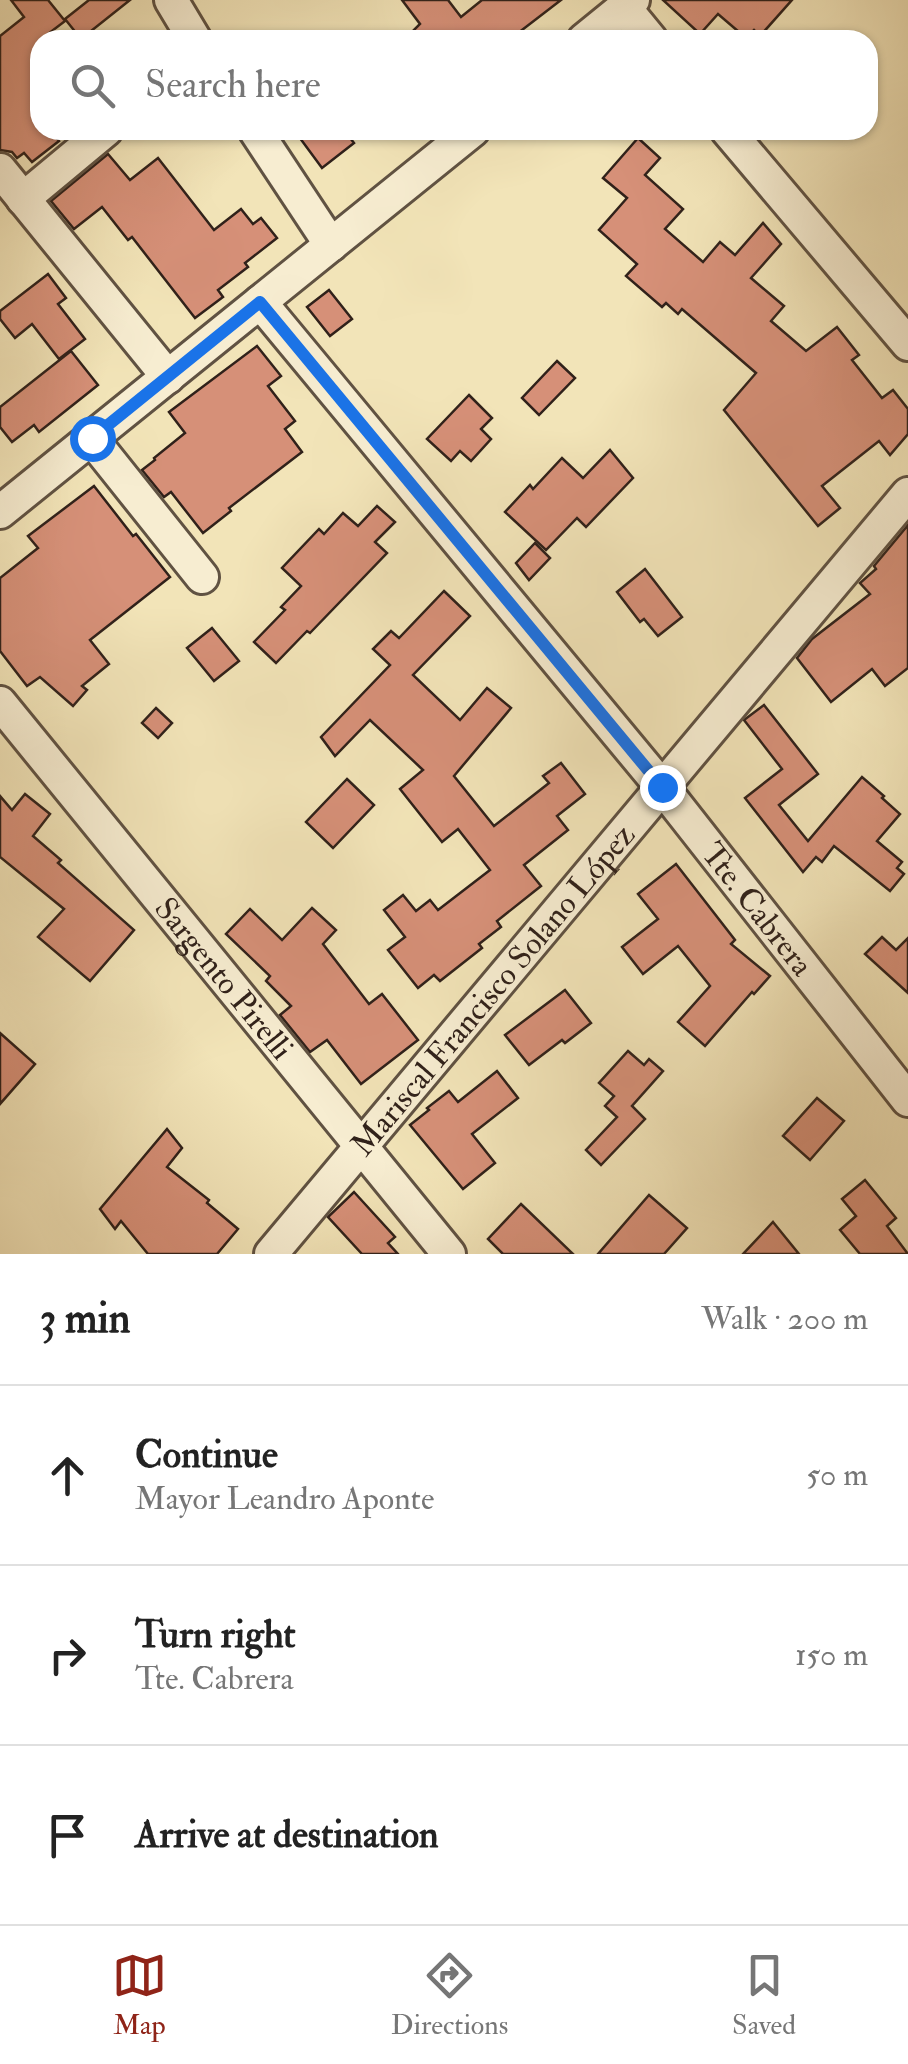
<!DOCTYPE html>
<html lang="en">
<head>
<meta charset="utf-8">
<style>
  body { margin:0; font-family:"IM FELL Double Pica",serif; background:#f6f6f6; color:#222 }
  .stop { position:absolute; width:30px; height:30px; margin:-22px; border:8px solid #1a73e8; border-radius:50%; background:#fff }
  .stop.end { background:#1a73e8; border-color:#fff; box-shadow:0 2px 10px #0008 }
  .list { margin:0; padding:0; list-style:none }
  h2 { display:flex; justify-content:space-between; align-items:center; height:130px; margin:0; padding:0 40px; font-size:42px }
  h2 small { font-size:32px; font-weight:400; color:#767676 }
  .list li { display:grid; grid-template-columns:65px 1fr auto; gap:30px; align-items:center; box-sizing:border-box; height:180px; padding:0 40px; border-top:2px solid #e0e0e0 }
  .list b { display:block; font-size:38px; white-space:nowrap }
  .list p { margin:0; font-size:32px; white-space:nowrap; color:#767676 }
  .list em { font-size:32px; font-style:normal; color:#767676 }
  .icon { flex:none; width:55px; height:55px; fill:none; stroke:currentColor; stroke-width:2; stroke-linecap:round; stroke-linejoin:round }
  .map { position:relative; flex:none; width:908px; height:1254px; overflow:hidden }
  .search { position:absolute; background:#fff; box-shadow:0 2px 8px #0004; left:30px; right:30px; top:30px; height:110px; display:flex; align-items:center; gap:25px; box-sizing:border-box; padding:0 35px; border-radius:30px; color:#767676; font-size:38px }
  .sheet { height:670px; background:#fff }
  nav { display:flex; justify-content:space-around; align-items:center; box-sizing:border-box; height:140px; border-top:2px solid #e0e0e0; background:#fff; font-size:28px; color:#767676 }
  nav a { display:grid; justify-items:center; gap:5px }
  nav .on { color:#8f2418 }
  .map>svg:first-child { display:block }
  .building { fill:#d69078; stroke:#30211a; stroke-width:2.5 }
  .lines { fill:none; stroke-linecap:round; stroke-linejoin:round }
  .minor-casing { stroke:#605242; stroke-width:38 }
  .minor { stroke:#f7edd1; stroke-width:32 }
  .route { stroke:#1a73e8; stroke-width:12 }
  .labels { text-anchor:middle; stroke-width:8; stroke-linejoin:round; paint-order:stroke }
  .street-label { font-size:32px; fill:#30211a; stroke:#f7edd1 }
</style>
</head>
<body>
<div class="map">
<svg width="908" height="1254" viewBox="0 0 908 1254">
  <rect width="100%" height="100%" fill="#f2e4b8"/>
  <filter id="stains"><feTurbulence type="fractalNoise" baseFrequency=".002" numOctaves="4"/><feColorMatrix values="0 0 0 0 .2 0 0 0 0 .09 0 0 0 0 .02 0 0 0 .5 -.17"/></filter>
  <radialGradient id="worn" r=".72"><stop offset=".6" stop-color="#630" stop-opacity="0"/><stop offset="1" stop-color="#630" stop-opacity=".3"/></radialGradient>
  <g class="building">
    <polygon points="11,0 48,0 65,21 40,40 40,130 50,130 59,141 32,162 24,153 17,158 12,152 0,150 0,36 24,17"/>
    <polygon points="89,0 130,0 81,39 65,19"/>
    <polygon points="402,0 448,0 461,17 482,0 561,0 509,40 404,40 420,24"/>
    <polygon points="663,0 792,0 760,36 754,30 746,38 718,14 700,34"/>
    <polygon points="294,130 344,130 354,143 322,168"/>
    <polygon points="638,138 660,158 645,175 683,209 665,229 703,262 720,242 735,255 763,223 781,244 751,278 784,306 771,321 806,351 837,327 859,355 852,360 882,398 893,390 908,409 908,434 890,455 879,441 822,486 840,508 818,526 724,410 756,373 682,309 678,314 666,303 662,307 626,276 637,264 599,230 627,198 603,178"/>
    <polygon points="108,154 130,180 158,158 214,230 241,209 253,224 261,218 277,238 245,263 248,267 218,290 223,297 195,318 132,237 128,240 102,207 74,229 51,201"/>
    <polygon points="48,274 66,298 58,304 85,339 59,359 32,324 15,338 0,319 0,311"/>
    <polygon points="329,290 352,319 330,336 307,307"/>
    <polygon points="257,346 281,376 268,386 295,421 285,429 302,452 229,508 231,511 203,533 171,492 164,497 142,470 155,460 154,458 185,433 169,412"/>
    <polygon points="71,351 98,385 39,432 34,425 12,442 0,427 0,407"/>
    <polygon points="557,361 575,378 539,415 522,398"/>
    <polygon points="469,395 492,418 481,429 491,439 471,461 460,451 451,461 427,439"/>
    <polygon points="610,450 633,478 586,527 577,518 546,550 505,512 530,485 533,489 562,458 583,478"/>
    <polygon points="94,486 133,536 136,534 170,577 90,640 109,664 82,686 87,690 73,706 40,677 27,686 0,651 0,578 38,548 28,536"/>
    <polygon points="377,506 395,522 375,542 387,553 310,633 307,631 276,663 254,642 285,610 281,607 301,586 282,568 319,529 324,534 343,513 358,526"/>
    <polygon points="908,525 908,668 885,686 872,669 831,702 797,658 812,639 870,594 860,583 876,569 874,566"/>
    <polygon points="535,543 550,558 529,580 516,563"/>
    <polygon points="645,569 682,617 658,636 644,619 640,622 617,592"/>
    <polygon points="444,591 470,616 413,675 460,720 487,688 511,708 454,776 494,826 549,783 543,776 561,763 585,794 557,816 568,830 524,865 541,886 497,921 501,927 479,944 482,948 440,981 434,975 418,988 388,950 405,937 384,910 403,895 416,911 430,900 438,910 490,870 458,829 442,842 400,789 423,770 370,720 335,756 321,737 390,665 373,649 391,631 399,638"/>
    <polygon points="212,628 239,661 214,681 187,648"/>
    <polygon points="764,705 818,774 779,805 808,841 862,777 884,796 882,798 900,814 877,841 902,862 897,868 904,874 890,891 834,846 822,862 816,857 803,872 745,798 782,769 744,720"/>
    <polygon points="156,708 172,723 158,738 142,723"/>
    <polygon points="347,779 374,805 333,848 306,822"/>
    <polygon points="25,794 50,814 33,836 61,860 58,863 134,930 90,981 38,937 64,909 0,857 0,796 12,810"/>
    <polygon points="676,864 735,940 731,944 770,976 754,994 752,992 705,1046 678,1022 710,986 678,946 643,974 622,947 658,919 638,894"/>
    <polygon points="312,908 336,930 323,944 369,1004 382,994 418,1040 361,1084 327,1040 310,1052 280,1015 291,1006 266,981 270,976 226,934 250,909 282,940"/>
    <polygon points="882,937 896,950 908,938 908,993 865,954"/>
    <polygon points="565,990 591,1023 565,1043 562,1040 529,1065 505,1035"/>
    <polygon points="0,1033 35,1064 0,1104"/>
    <polygon points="628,1051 644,1065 649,1059 663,1071 632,1106 645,1119 601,1165 586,1150 617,1117 605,1106 614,1096 599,1083"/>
    <polygon points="497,1071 518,1098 472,1134 495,1163 463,1189 410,1125 429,1110 427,1108 449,1091 458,1102"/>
    <polygon points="817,1098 844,1121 810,1160 783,1136"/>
    <polygon points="167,1129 182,1148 167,1167 209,1200 207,1203 238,1229 217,1254 148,1254 121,1221 115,1229 100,1209"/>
    <polygon points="865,1180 896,1218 887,1226 908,1254 860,1254 840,1230 856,1216 842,1199"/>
    <polygon points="354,1192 395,1237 388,1243 398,1254 362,1254 328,1217"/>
    <polygon points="649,1195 687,1228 664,1254 598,1254"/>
    <polygon points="521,1204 573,1254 503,1254 488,1239"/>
    <polygon points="773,1222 799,1254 743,1254"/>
  </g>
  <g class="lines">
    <defs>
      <g id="minor">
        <polyline points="171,0 195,40"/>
        <polyline points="624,7 651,40"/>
        <polyline points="584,40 633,0"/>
        <polyline points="255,130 331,245"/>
        <polyline points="727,130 908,344"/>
        <polyline points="0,170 168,377"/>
        <polyline points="23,199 106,130"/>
        <path id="s1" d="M260 302 662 787 908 1100"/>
        <polyline points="91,438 202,577"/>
        <polyline points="0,512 473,130"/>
        <path id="s2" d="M0 703 449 1254"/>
        <path id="s3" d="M271 1254 908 494"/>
      </g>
    </defs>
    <use href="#minor" class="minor-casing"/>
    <use href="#minor" class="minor"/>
  </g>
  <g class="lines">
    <polyline class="route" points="92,438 260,302 662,787"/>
  </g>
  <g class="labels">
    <g class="street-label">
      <text dy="11" stroke="none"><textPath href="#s1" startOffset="785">Tte. Cabrera</textPath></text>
      <text dy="11" stroke="none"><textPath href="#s2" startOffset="355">Sargento Pirelli</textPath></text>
      <text dy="11" stroke="none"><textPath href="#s3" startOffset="345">Mariscal Francisco Solano López</textPath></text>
    </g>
  </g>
  <rect width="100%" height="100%" filter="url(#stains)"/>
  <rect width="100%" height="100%" fill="url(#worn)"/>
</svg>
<div class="stop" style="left:92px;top:438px"></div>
<div class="stop end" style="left:662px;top:787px"></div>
<div class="search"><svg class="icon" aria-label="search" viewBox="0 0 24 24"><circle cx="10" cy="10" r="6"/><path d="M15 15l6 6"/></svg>Search here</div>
</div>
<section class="sheet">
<h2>3 min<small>Walk · 200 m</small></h2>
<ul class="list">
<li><svg class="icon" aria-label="ahead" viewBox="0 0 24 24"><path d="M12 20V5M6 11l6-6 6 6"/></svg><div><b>Continue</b><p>Mayor Leandro Aponte</p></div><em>50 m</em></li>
<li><svg class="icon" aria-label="right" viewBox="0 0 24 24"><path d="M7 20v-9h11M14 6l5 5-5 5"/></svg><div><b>Turn right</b><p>Tte. Cabrera</p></div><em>150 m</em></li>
<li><svg class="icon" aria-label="arrive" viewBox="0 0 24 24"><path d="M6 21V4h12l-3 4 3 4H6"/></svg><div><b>Arrive at destination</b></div></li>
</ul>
</section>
<nav>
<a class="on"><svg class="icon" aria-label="map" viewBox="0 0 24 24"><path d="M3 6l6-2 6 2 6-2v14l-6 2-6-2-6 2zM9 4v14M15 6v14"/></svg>Map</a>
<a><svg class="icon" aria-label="directions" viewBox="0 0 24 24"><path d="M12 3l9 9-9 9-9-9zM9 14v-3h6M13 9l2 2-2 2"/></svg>Directions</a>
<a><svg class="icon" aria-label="saved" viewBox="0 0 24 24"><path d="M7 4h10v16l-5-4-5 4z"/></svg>Saved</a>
</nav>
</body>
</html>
